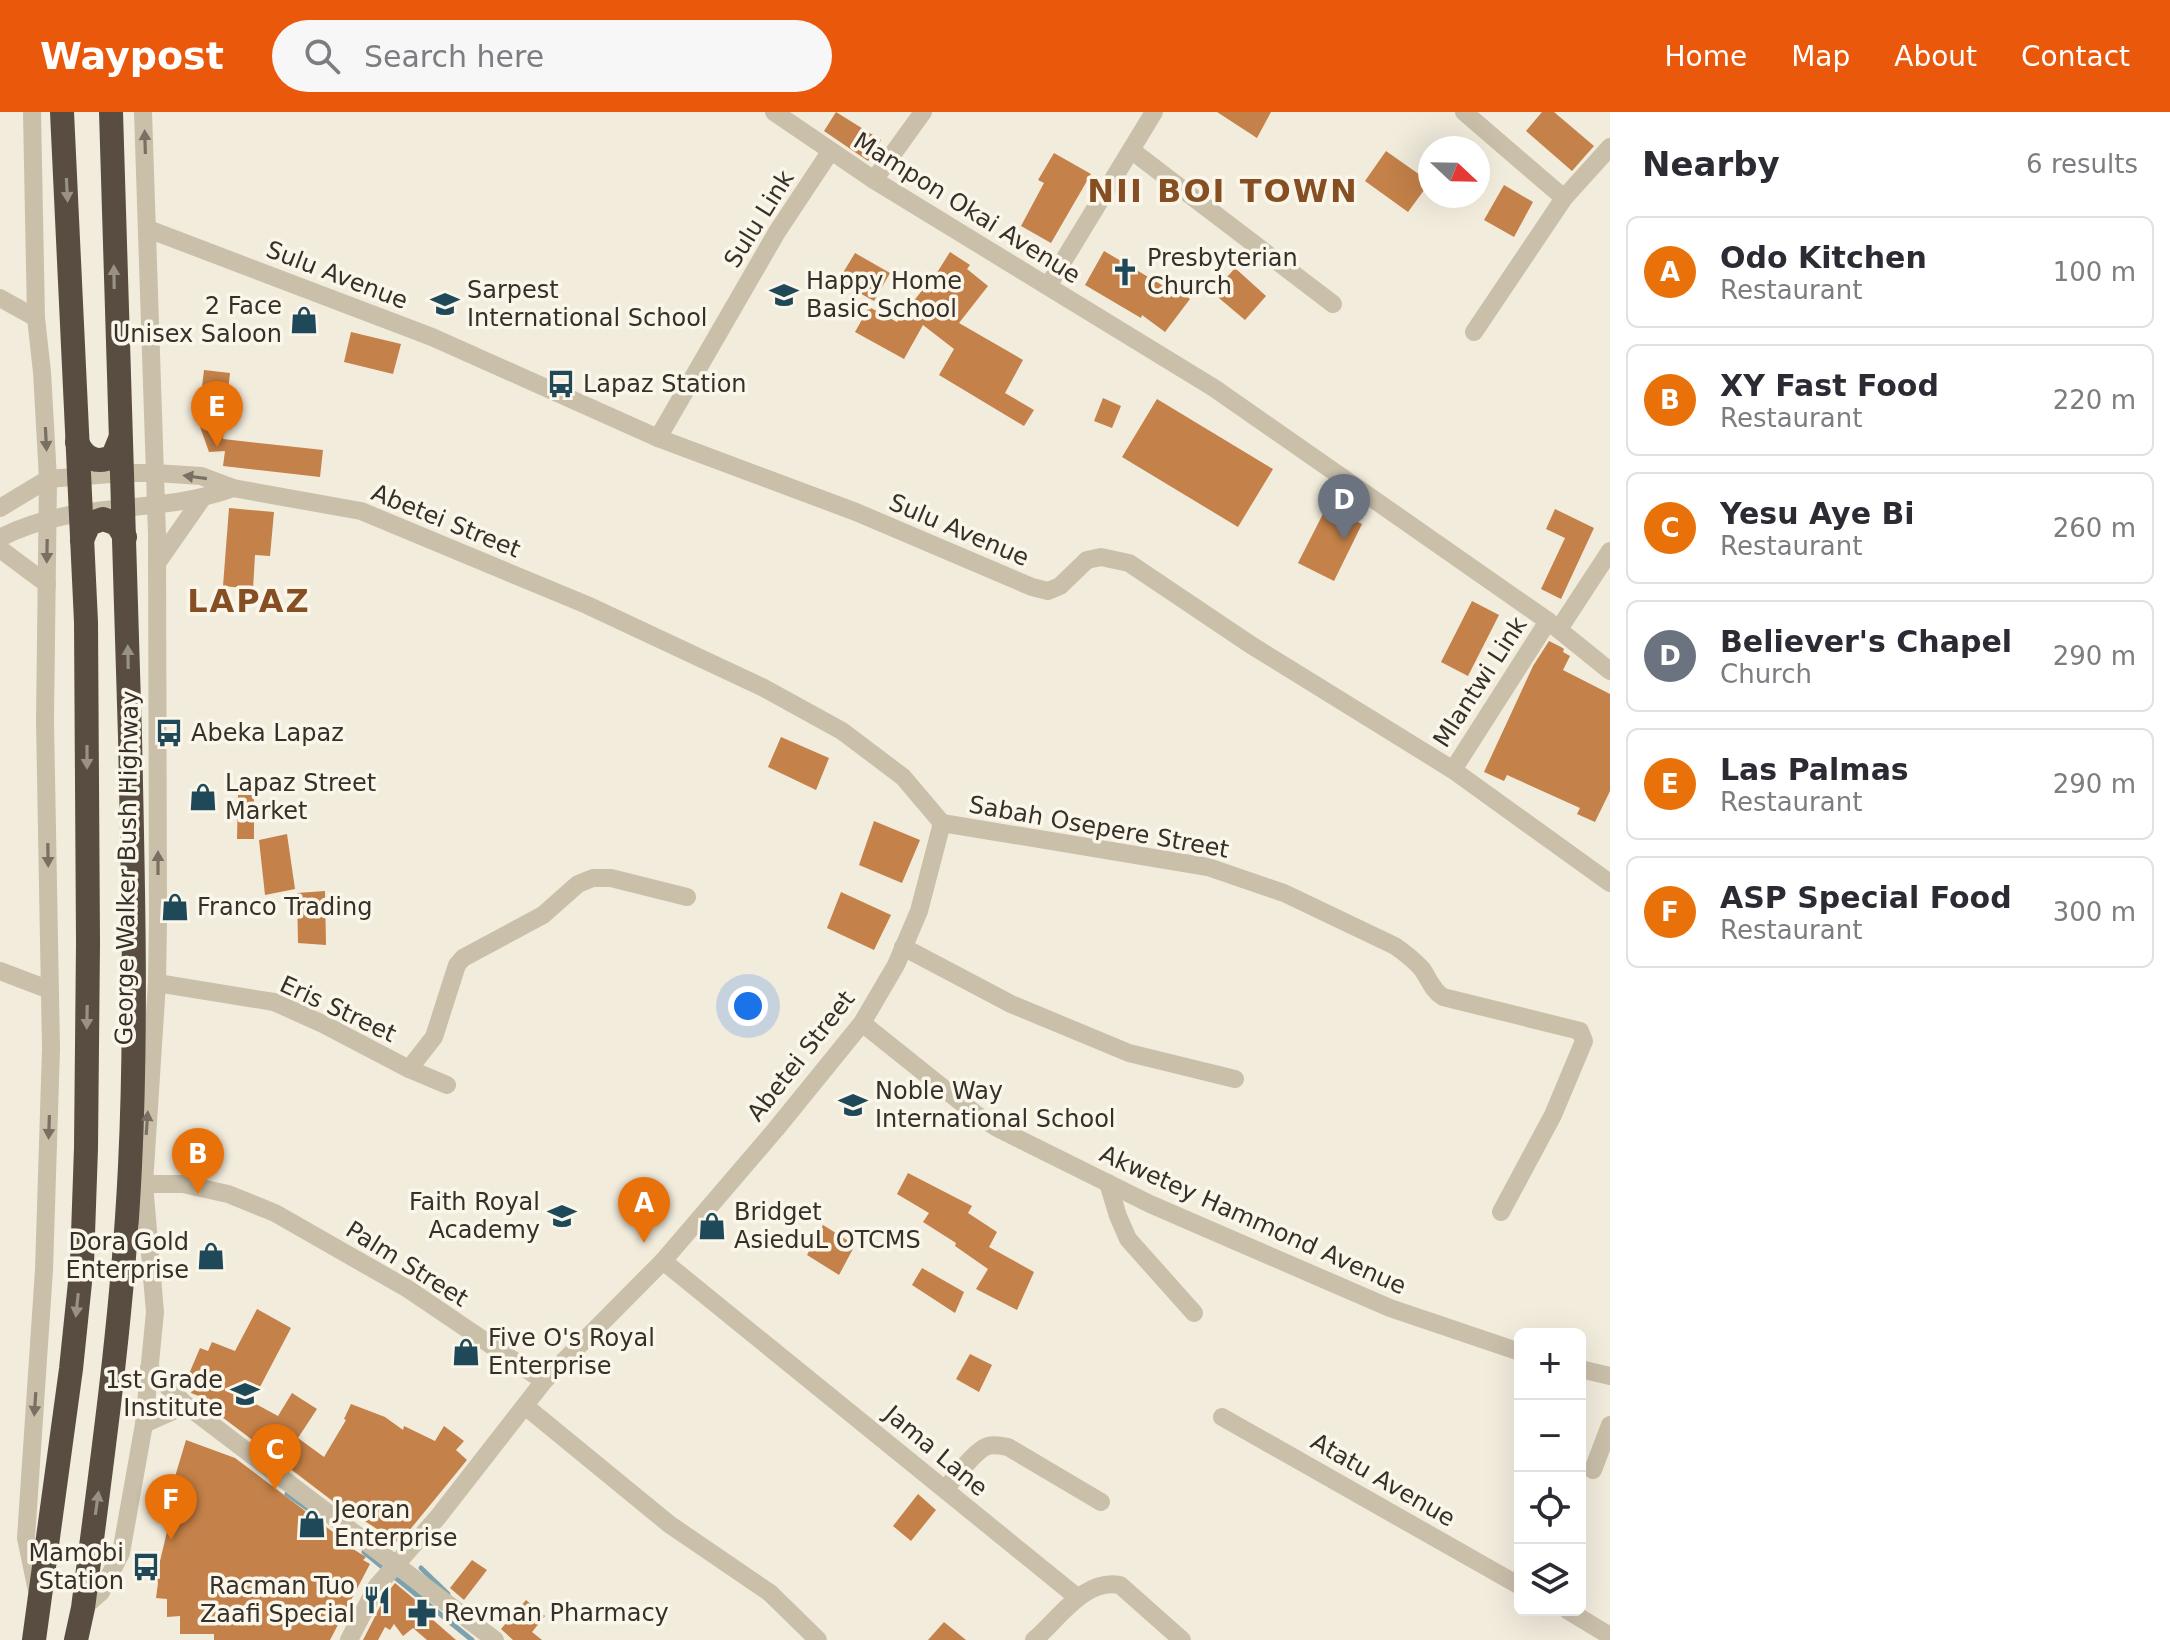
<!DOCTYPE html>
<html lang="en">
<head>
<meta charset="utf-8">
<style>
  body { margin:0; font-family:"DejaVu Sans",sans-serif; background:#f7f7f7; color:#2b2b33 }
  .controls { position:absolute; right:24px; bottom:24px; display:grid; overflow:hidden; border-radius:12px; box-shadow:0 8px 32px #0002 }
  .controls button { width:72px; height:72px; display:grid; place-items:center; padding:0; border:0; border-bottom:2px solid #e1e1e2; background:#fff; color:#2b2b33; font:40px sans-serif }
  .compass { position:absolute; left:1418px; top:24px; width:72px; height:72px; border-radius:50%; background:#fff; box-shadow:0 8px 32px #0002; rotate:112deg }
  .you { position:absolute; left:748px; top:894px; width:28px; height:28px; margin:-20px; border:6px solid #fff; border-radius:50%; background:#1a73e8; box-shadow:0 0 0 12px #1a73e833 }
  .badge { display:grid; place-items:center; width:52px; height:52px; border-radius:50%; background:#ea580c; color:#fff; font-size:26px; font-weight:700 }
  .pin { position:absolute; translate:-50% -66px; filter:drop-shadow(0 2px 4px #0008) }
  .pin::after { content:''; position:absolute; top:42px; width:28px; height:24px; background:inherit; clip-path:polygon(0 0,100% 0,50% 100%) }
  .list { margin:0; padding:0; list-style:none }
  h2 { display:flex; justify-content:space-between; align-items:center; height:104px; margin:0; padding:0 32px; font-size:34px }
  h2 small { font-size:26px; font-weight:400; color:#7c7c81 }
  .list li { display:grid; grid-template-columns:52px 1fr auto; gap:24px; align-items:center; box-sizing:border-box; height:112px; margin:0 16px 16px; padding:0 16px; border:2px solid #e1e1e2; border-radius:12px }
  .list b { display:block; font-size:30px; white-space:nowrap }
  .list p { margin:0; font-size:26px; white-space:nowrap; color:#7c7c81 }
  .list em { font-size:26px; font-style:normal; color:#7c7c81 }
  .icon { flex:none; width:44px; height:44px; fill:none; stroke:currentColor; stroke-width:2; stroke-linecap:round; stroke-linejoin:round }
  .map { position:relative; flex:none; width:1610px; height:1528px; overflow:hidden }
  header { display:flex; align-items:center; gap:48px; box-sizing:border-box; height:112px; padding:0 40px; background:#ea580c; color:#fff }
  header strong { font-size:38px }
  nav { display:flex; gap:44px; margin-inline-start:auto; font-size:28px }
  .search { width:560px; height:72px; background:#f7f7f7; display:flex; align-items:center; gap:20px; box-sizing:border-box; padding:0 28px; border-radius:44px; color:#7c7c81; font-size:30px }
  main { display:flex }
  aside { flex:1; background:#fff }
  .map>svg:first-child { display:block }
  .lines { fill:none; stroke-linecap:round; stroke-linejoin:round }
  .stream { stroke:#7ca2af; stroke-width:5 }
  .building { fill:#c48149 }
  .minor { stroke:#cabfa9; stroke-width:18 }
  .highway { stroke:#584d40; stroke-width:24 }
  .oneway { fill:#797063 }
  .oneway2 { fill:#999184 }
  .labels { text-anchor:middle; stroke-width:7; stroke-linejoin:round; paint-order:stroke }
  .street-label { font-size:24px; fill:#373029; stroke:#faf6ea }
  .poi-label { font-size:24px; fill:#373029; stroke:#faf6ea; text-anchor:start }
  .district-label { font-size:32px; font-weight:bold; letter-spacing:2px; fill:#854f23; stroke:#faf6ea }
</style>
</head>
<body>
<header>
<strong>Waypost</strong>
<div class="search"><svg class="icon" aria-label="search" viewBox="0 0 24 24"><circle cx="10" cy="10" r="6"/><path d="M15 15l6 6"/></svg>Search here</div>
<nav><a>Home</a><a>Map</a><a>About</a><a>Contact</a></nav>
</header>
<main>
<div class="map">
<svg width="1610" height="1528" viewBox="0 0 1610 1528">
  <rect width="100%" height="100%" fill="#f2ecdd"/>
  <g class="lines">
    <g class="stream">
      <polyline points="287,1382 322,1407"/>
      <polyline points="364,1440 472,1528"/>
      <polyline points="421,1456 448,1482"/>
    </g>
  </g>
  <g class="building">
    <polygon points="836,0 881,28 868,49 824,19"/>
    <polygon points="1217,0 1271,0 1257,26"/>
    <polygon points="1542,0 1554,0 1594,34 1572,59 1526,19"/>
    <polygon points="1386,39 1430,70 1408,100 1365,69"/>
    <polygon points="1054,41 1091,62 1051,131 1021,114 1044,71 1038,68"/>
    <polygon points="1504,73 1533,90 1514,125 1484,108"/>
    <polygon points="1104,139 1167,176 1170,172 1190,187 1165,220 1142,203 1141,206 1085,173"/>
    <polygon points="950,140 970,153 967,157 988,174 959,211 1023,248 1005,281 1034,298 1024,314 939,263 954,237 923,213 904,247 855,220 869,195 897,210 924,176 926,178"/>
    <polygon points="855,141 890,161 874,189 838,169"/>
    <polygon points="1235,156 1266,184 1245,208 1213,181"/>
    <polygon points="351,220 401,232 393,262 344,250"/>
    <polygon points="204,258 230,261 223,327 323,338 320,365 223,354 225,339 209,340 198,309"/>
    <polygon points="1103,286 1121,294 1112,316 1094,309"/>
    <polygon points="1157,287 1273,357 1238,415 1122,345"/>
    <polygon points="1327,394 1362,412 1334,469 1298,451"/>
    <polygon points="229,396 274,400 270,444 255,443 253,477 223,474"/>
    <polygon points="1555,397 1594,416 1561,487 1541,477 1565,426 1546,417"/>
    <polygon points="1472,489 1499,503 1468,564 1441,550"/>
    <polygon points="1549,529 1561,535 1564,537 1563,540 1570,544 1563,558 1610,582 1610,679 1595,710 1577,702 1580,696 1507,663 1504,669 1484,660 1533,554"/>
    <polygon points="781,625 829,646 816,678 768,655"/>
    <polygon points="238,683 254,683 254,727 237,727"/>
    <polygon points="874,709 920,728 902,771 859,753"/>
    <polygon points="287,722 295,777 265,783 259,728"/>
    <polygon points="325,779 326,833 298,831 297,781"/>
    <polygon points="841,780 891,803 874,838 827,816"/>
    <polygon points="908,1061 972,1094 968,1101 997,1120 989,1135 1034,1160 1017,1198 976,1177 988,1157 955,1134 956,1131 923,1110 929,1101 897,1082"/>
    <polygon points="823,1113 855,1133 839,1163 807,1143"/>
    <polygon points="922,1156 964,1180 955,1201 912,1173"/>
    <polygon points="257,1197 291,1216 252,1290 278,1304 292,1281 317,1297 298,1326 324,1345 346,1308 344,1307 351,1292 385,1305 403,1318 404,1314 435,1329 444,1314 464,1329 456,1338 467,1348 399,1431 352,1401 351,1403 201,1289 204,1286 191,1281 194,1272 186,1269 200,1236 208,1239 212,1230 235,1239"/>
    <polygon points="970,1242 992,1253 979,1280 956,1267"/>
    <polygon points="186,1328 235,1346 337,1423 335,1426 366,1445 363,1448 370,1452 330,1528 214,1528 214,1522 180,1522 180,1504 167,1505 167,1487 156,1486 158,1471 155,1470 171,1403 166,1402 173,1379 171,1378"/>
    <polygon points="918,1382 936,1398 911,1429 893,1414"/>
    <polygon points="472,1448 487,1458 464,1488 450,1476"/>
    <polygon points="395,1471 419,1491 417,1494 456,1528 427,1528 413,1516 403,1524 394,1512 390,1518 385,1515 378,1528 363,1528 387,1481"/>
    <polygon points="526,1488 545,1504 532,1520 542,1528 513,1528 501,1517"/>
    <polygon points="944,1510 966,1528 928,1528"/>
  </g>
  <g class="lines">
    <g class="minor">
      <polyline points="32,0 36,206 42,260 48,367 45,609 51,937 44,1158 26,1426 37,1479"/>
      <polyline points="774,0 874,68 1214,276 1548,509 1610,559"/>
      <polyline points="1464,0 1564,86"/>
      <polyline points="1131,38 1333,192"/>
      <polyline points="874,68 923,0"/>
      <polyline points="148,117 432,225 658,326 856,400 1032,475 1048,479 1060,474 1087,448 1101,445 1129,451 1251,533 1453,658 1610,771"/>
      <polyline points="1048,174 1154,0"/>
      <polyline points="0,186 36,206"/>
      <polyline points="1474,220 1564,86 1610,35"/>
      <polyline points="658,326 777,120 830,40"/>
      <polyline points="0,396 48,367 123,361 155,361 201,364 233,376 361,399 587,493 762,575 842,619 903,665 942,711"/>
      <path d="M0 426C73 387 157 404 233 376"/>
      <polyline points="0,437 47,472"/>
      <polyline points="157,451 201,388"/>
      <polyline points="1559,517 1610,439"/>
      <polyline points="1453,658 1548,509"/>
      <path d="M942 711 1208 755 1284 781 1395 834C1405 841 1414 848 1422 857 1429 867 1432 878 1443 885L1580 919 1584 929 1553 1003 1501 1100"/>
      <polyline points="903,835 1011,892 1129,941 1235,967"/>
      <polyline points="0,859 50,878"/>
      <polyline points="157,871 274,890 323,912 409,957 447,973"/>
      <polyline points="862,911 977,1003 997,1016 1150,1092 1390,1196 1520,1240"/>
      <polyline points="409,957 434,925 457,853 463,846 543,803 578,772 593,766 611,766 687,785"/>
      <polyline points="1108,1071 1118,1104 1128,1127 1194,1201"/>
      <polyline points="144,1072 183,1072 228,1082 275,1101 408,1177 544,1269"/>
      <polyline points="663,1149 1077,1485"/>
      <polyline points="149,1256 186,1293 495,1528"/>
      <polyline points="1580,1257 1610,1264"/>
      <polyline points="525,1294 669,1412 770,1481 818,1528"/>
      <polyline points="1222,1305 1520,1474"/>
      <polyline points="144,1312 186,1293"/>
      <polyline points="1593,1358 1610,1313"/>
      <path d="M946 1376C955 1366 976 1337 988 1334 994 1332 1003 1334 1008 1335L1101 1390"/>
      <polyline points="83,1496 101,1480 121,1441 144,1312 155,1200 144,1072 157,871 158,809 157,423 143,0"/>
      <polyline points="1567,1498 1610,1524"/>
      <polyline points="349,1528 377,1474 438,1405 544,1269 663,1149 776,1017 862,911 896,853 919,799 942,711"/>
      <path d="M1034 1528C1059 1507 1084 1466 1120 1473L1182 1528"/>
    </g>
    <g class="highway">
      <path d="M77 330C84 346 97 353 113 344L120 327"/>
      <polyline points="82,428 89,412 103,407 117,412 125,425"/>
      <polyline points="34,1528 71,1257 82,1151 86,1036 88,831 86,510 62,0"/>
      <path d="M76 1528 83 1496C102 1349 123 1202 130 1054 137 911 133 768 130 625 125 416 117 208 111 0"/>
    </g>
  </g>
  <defs><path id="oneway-solid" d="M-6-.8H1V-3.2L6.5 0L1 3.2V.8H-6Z" transform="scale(2)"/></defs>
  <g class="oneway">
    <use href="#oneway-solid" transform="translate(145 30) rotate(-92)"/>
    <use href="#oneway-solid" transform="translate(46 327) rotate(87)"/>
    <use href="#oneway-solid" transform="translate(195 365) rotate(-172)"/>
    <use href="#oneway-solid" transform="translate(47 439) rotate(91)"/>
    <use href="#oneway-solid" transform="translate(48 743) rotate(89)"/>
    <use href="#oneway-solid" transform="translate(158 751) rotate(-90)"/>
    <use href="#oneway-solid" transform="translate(147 1011) rotate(-86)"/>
    <use href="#oneway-solid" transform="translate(49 1015) rotate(92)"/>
    <use href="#oneway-solid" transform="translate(35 1292) rotate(94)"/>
  </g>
  <g class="oneway2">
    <use href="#oneway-solid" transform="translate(67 78) rotate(87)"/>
    <use href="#oneway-solid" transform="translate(114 165) rotate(-91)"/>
    <use href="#oneway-solid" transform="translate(128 545) rotate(-91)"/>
    <use href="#oneway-solid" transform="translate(87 645) rotate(90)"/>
    <use href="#oneway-solid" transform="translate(87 905) rotate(91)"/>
    <use href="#oneway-solid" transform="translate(77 1193) rotate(96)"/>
    <use href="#oneway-solid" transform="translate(97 1391) rotate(-82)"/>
  </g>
  <defs>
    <symbol id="church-bare" viewBox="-9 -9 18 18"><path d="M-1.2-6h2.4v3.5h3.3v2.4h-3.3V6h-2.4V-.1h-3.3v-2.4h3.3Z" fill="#1f4858" stroke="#faf6ea" stroke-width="2.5" paint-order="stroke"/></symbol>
    <symbol id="school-bare" viewBox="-9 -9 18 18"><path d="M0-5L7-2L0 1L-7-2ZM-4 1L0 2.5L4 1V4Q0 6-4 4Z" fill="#1f4858" stroke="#faf6ea" stroke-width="2.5" paint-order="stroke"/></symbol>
    <symbol id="shop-bare" viewBox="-9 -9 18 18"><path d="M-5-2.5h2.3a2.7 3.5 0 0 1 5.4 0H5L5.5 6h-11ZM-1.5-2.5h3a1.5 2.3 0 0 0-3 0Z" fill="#1f4858" stroke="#faf6ea" stroke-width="2.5" paint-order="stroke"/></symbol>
    <symbol id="bus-bare" viewBox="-9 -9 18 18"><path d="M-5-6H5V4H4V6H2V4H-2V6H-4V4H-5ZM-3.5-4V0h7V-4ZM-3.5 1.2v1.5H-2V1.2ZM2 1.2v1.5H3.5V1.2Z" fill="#1f4858" stroke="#faf6ea" stroke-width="2.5" paint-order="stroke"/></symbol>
    <symbol id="restaurant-bare" viewBox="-9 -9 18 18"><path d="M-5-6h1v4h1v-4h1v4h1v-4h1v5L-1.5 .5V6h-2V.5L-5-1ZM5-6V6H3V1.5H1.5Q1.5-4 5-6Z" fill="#1f4858" stroke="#faf6ea" stroke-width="2.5" paint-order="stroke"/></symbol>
    <symbol id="pharmacy-bare" viewBox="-9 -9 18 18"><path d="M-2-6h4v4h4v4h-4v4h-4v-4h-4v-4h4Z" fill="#1f4858" stroke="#faf6ea" stroke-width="2.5" paint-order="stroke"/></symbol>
  </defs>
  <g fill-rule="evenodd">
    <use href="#church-bare" x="1105" y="140" width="40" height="40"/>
    <use href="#school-bare" x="764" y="163" width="40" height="40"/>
    <use href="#school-bare" x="425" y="172" width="40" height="40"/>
    <use href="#shop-bare" x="284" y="188" width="40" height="40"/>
    <use href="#bus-bare" x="541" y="252" width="40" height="40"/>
    <use href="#bus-bare" x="149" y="601" width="40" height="40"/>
    <use href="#shop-bare" x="183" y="665" width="40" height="40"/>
    <use href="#shop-bare" x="155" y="775" width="40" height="40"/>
    <use href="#school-bare" x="833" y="973" width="40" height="40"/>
    <use href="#school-bare" x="542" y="1084" width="40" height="40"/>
    <use href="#shop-bare" x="692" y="1094" width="40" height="40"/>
    <use href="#shop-bare" x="191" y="1124" width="40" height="40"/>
    <use href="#shop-bare" x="446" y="1220" width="40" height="40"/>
    <use href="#school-bare" x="225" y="1262" width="40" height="40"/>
    <use href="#shop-bare" x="292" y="1392" width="40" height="40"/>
    <use href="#bus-bare" x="126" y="1435" width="40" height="40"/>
    <use href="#restaurant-bare" x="357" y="1468" width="40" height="40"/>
    <use href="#pharmacy-bare" x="402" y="1481" width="40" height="40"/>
  </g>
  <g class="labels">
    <g class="street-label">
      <text transform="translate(967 96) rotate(32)" y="8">Mampon Okai Avenue</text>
      <text transform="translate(759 107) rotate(-58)" y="8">Sulu Link</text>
      <text transform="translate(337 163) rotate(21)" y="8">Sulu Avenue</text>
      <text transform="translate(446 409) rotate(22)" y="8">Abetei Street</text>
      <text transform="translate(959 418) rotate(23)" y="8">Sulu Avenue</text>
      <text transform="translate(1480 570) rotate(-57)" y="8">Mlantwi Link</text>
      <text transform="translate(1099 715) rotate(10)" y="8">Sabah Osepere Street</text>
      <text transform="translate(127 756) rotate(-89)" y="8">George Walker Bush Highway</text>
      <text transform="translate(338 897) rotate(25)" y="8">Eris Street</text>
      <text transform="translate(801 944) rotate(-52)" y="8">Abetei Street</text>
      <text transform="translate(1253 1108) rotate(24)" y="8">Akwetey Hammond Avenue</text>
      <text transform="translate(407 1152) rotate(32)" y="8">Palm Street</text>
      <text transform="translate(936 1339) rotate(40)" y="8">Jama Lane</text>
      <text transform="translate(1383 1368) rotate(30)" y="8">Atatu Avenue</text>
    </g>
    <g class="poi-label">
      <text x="1147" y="154">Presbyterian<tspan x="1147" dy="28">Church</tspan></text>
      <text x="806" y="177">Happy Home<tspan x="806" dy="28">Basic School</tspan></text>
      <text x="467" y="186">Sarpest<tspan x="467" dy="28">International School</tspan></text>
      <text x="282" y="202" text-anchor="end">2 Face<tspan x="282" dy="28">Unisex Saloon</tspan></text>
      <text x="583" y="280">Lapaz Station</text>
      <text x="191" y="629">Abeka Lapaz</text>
      <text x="225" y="679">Lapaz Street<tspan x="225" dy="28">Market</tspan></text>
      <text x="197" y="803">Franco Trading</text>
      <text x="875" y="987">Noble Way<tspan x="875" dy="28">International School</tspan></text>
      <text x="540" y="1098" text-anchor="end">Faith Royal<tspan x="540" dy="28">Academy</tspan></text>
      <text x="734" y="1108">Bridget<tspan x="734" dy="28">AsieduL OTCMS</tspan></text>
      <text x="189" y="1138" text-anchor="end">Dora Gold<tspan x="189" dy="28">Enterprise</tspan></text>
      <text x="488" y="1234">Five O's Royal<tspan x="488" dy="28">Enterprise</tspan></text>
      <text x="223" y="1276" text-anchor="end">1st Grade<tspan x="223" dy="28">Institute</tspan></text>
      <text x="334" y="1406">Jeoran<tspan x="334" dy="28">Enterprise</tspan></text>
      <text x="124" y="1449" text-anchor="end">Mamobi<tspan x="124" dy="28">Station</tspan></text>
      <text x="355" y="1482" text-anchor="end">Racman Tuo<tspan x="355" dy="28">Zaafi Special</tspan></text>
      <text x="444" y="1509">Revman Pharmacy</text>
    </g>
    <g class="district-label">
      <text x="1223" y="90">NII BOI TOWN</text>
      <text x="249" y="500">LAPAZ</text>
    </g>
  </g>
</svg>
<div class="controls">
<button>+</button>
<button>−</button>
<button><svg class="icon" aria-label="locate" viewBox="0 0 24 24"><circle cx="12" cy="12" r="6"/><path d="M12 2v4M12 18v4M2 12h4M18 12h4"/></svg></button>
<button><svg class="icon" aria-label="layers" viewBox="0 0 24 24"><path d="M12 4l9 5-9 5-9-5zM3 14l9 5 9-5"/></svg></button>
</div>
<svg class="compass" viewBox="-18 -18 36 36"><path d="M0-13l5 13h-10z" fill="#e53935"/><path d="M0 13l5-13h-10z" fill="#7c7c81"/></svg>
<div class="you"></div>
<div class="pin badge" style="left:644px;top:1131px;background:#e8710a">A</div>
<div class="pin badge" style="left:198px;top:1082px;background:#e8710a">B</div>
<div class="pin badge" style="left:275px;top:1378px;background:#e8710a">C</div>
<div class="pin badge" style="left:1344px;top:428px;background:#6b7280">D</div>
<div class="pin badge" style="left:217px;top:335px;background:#e8710a">E</div>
<div class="pin badge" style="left:171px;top:1428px;background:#e8710a">F</div>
</div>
<aside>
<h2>Nearby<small>6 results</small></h2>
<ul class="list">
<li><span class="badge" style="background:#e8710a">A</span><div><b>Odo Kitchen</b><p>Restaurant</p></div><em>100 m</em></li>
<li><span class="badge" style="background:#e8710a">B</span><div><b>XY Fast Food</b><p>Restaurant</p></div><em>220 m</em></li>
<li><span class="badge" style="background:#e8710a">C</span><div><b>Yesu Aye Bi</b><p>Restaurant</p></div><em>260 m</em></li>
<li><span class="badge" style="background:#6b7280">D</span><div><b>Believer's Chapel</b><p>Church</p></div><em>290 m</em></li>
<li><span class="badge" style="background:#e8710a">E</span><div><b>Las Palmas</b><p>Restaurant</p></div><em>290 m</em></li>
<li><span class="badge" style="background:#e8710a">F</span><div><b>ASP Special Food</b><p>Restaurant</p></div><em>300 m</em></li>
</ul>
</aside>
</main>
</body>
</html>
